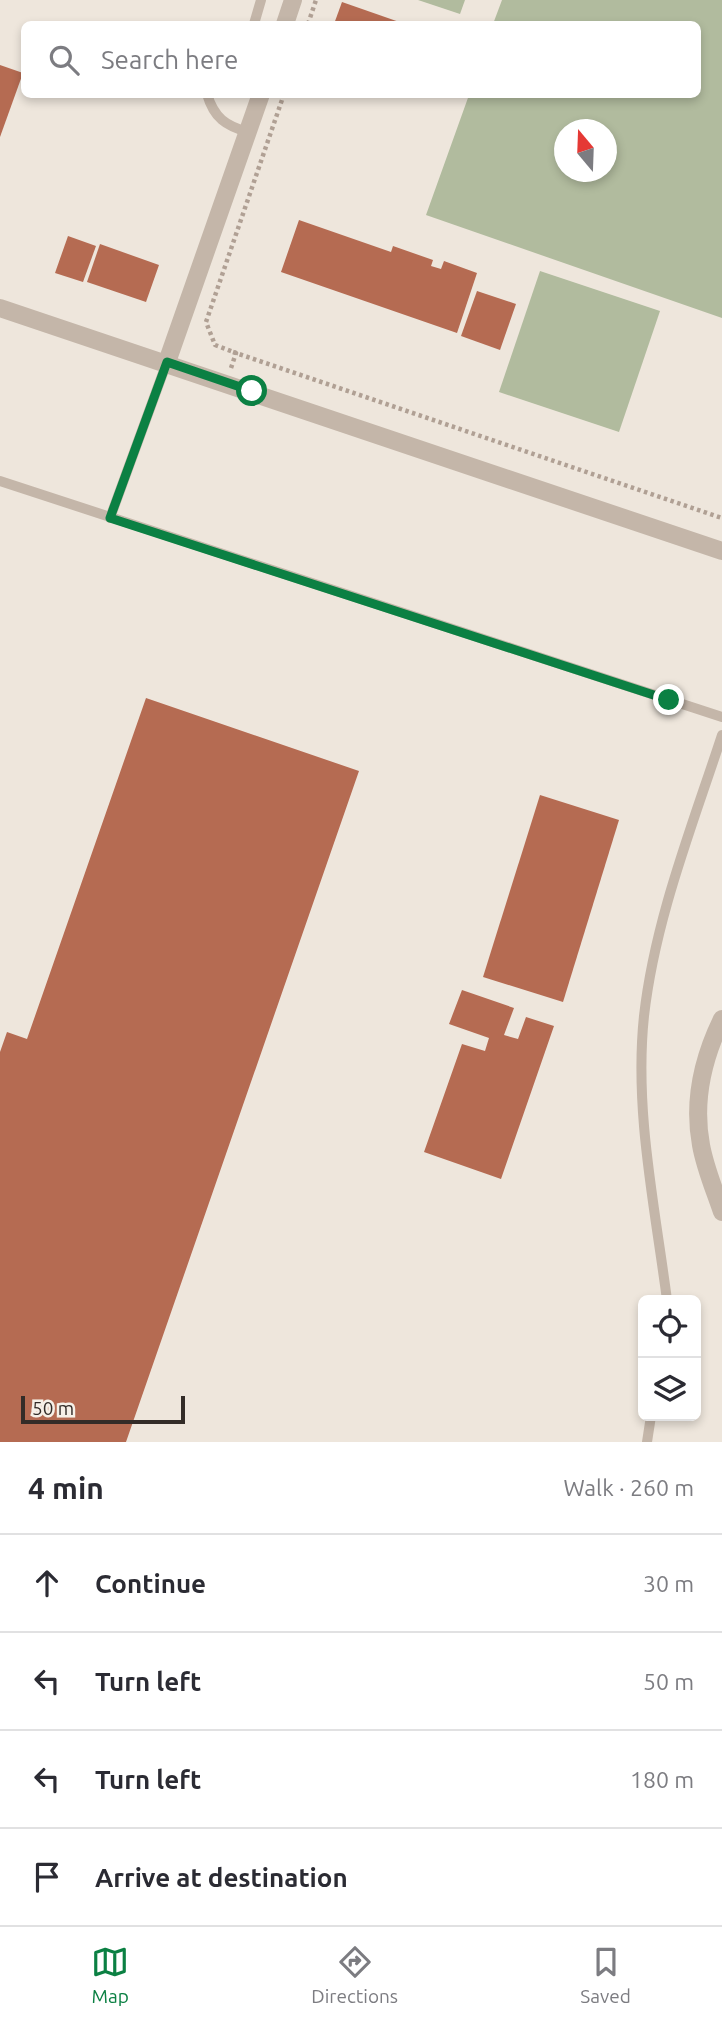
<!DOCTYPE html>
<html lang="en">
<head>
<meta charset="utf-8">
<style>
  body { margin:0; font-family:Ubuntu,sans-serif; background:#f7f7f7; color:#2b2b33 }
  .controls { position:absolute; right:21px; bottom:21px; display:grid; overflow:hidden; border-radius:10px; box-shadow:0 4px 10px #0003 }
  .controls button { width:63px; height:63px; display:grid; place-items:center; padding:0; border:0; border-bottom:2px solid #e1e1e2; background:#fff; color:#2b2b33; font:35px sans-serif }
  .compass { position:absolute; left:554px; top:119px; width:63px; height:63px; border-radius:50%; background:#fff; box-shadow:0 4px 10px #0003; rotate:341deg }
  .scale { position:absolute; left:21px; bottom:18px; width:164px; box-sizing:border-box; padding-left:7px; border:4px solid #332c28; border-top:0; font-size:19px; line-height:24px; white-space:nowrap; color:#332c28; -webkit-text-stroke:5px #f6f0e7; paint-order:stroke }
  .stop { position:absolute; width:21px; height:21px; margin:-16px; border:5px solid #0b8043; border-radius:50%; background:#fff }
  .stop.end { background:#0b8043; border-color:#fff; box-shadow:0 2px 7px #0008 }
  .list { margin:0; padding:0; list-style:none }
  h2 { display:flex; justify-content:space-between; align-items:center; height:91px; margin:0; padding:0 28px; font-size:30px }
  h2 small { font-size:23px; font-weight:400; color:#7c7c81 }
  .list li { display:grid; grid-template-columns:46px 1fr auto; gap:21px; align-items:center; box-sizing:border-box; height:98px; padding:0 28px; border-top:2px solid #e1e1e2 }
  .list b { display:block; font-size:26px; white-space:nowrap }
  .list em { font-size:23px; font-style:normal; color:#7c7c81 }
  .icon { flex:none; width:38px; height:38px; fill:none; stroke:currentColor; stroke-width:2; stroke-linecap:round; stroke-linejoin:round }
  .map { position:relative; flex:none; width:722px; height:1442px; overflow:hidden }
  .search { position:absolute; background:#fff; box-shadow:0 4px 10px #0003; left:21px; right:21px; top:21px; height:77px; display:flex; align-items:center; gap:18px; box-sizing:border-box; padding:0 24px; border-radius:10px; color:#7c7c81; font-size:26px }
  .sheet { height:483px; background:#fff }
  nav { display:flex; justify-content:space-around; align-items:center; box-sizing:border-box; height:98px; border-top:2px solid #e1e1e2; background:#fff; font-size:19px; color:#7c7c81 }
  nav a { display:grid; justify-items:center; gap:4px }
  nav .on { color:#0b8043 }
  .map>svg:first-child { display:block }
  .green { fill:#b1bb9e; fill-rule:evenodd }
  .building { fill:#b56b52 }
  .lines { fill:none; stroke-linecap:round; stroke-linejoin:round }
  .path { stroke:#b0a094; stroke-width:4.5; stroke-dasharray:3.5 3.5; stroke-linecap:butt }
  .service { stroke:#c4b6a9; stroke-width:10 }
  .tertiary { stroke:#c4b6a9; stroke-width:18 }
  .route { stroke:#0b8043; stroke-width:9 }
</style>
</head>
<body>
<div class="map">
<svg width="722" height="1442" viewBox="0 0 722 1442">
  <rect width="100%" height="100%" fill="#eee6dc"/>
  <g class="green">
    <polygon points="418,0 465,0 460,14"/>
    <path d="M502 0H722V318L426 215 469 95 698 94V24H493ZM564 130H606V172H564Z"/>
    <polygon points="540,271 660,311 619,432 499,392"/>
  </g>
  <g class="building">
    <polygon points="342,2 405,24 334,24"/>
    <polygon points="0,65 23,73 0,137"/>
    <polygon points="299,220 391,252 393,246 433,260 431,266 441,269 444,261 477,273 457,333 281,272"/>
    <polygon points="68,236 96,246 83,282 55,273"/>
    <polygon points="100,244 159,265 146,302 87,282"/>
    <polygon points="477,291 516,304 500,350 461,336"/>
    <polygon points="146,698 359,771 126,1442 0,1442 0,1052 7,1032 27,1039"/>
    <polygon points="540,795 619,820 563,1002 483,977"/>
    <polygon points="462,990 514,1008 504,1035 518,1039 526,1017 554,1026 501,1179 424,1152 462,1044 485,1051 489,1038 449,1024"/>
  </g>
  <g class="lines">
    <g class="path">
      <polyline points="308,24 316,0"/>
      <polyline points="233,352 722,518"/>
      <polyline points="231,368 236,353 215,345 206,322 284,94"/>
    </g>
    <g class="service">
      <polyline points="254,24 261,0"/>
      <path d="M207 94C214 118 226 126 248 132"/>
      <polyline points="0,481 722,717"/>
      <polyline points="110,518 167,362"/>
      <path d="M667 1300C655 1207 634 1110 644 1016 655 919 692 827 722 735"/>
      <polyline points="647,1442 651,1416"/>
    </g>
    <g class="tertiary">
      <polyline points="285,24 293,0"/>
      <polyline points="0,308 722,551"/>
      <polyline points="167,362 261,94"/>
      <path d="M722 1019C703 1058 693 1102 701 1145 705 1168 715 1191 722 1212"/>
    </g>
  </g>
  <g class="lines">
    <polyline class="route" points="252,391 167,362 110,518 669,700"/>
  </g>
</svg>
<div class="controls">
<button><svg class="icon" aria-label="locate" viewBox="0 0 24 24"><circle cx="12" cy="12" r="6"/><path d="M12 2v4M12 18v4M2 12h4M18 12h4"/></svg></button>
<button><svg class="icon" aria-label="layers" viewBox="0 0 24 24"><path d="M12 4l9 5-9 5-9-5zM3 14l9 5 9-5"/></svg></button>
</div>
<svg class="compass" viewBox="-18 -18 36 36"><path d="M0-13l5 13h-10z" fill="#e53935"/><path d="M0 13l5-13h-10z" fill="#7c7c81"/></svg>
<div class="scale">50 m</div>
<div class="stop" style="left:252px;top:391px"></div>
<div class="stop end" style="left:669px;top:700px"></div>
<div class="search"><svg class="icon" aria-label="search" viewBox="0 0 24 24"><circle cx="10" cy="10" r="6"/><path d="M15 15l6 6"/></svg>Search here</div>
</div>
<section class="sheet">
<h2>4 min<small>Walk · 260 m</small></h2>
<ul class="list">
<li><svg class="icon" aria-label="ahead" viewBox="0 0 24 24"><path d="M12 20V5M6 11l6-6 6 6"/></svg><div><b>Continue</b></div><em>30 m</em></li>
<li><svg class="icon" aria-label="left" viewBox="0 0 24 24"><path d="M17 20v-9H6M10 6l-5 5 5 5"/></svg><div><b>Turn left</b></div><em>50 m</em></li>
<li><svg class="icon" aria-label="left" viewBox="0 0 24 24"><path d="M17 20v-9H6M10 6l-5 5 5 5"/></svg><div><b>Turn left</b></div><em>180 m</em></li>
<li><svg class="icon" aria-label="arrive" viewBox="0 0 24 24"><path d="M6 21V4h12l-3 4 3 4H6"/></svg><div><b>Arrive at destination</b></div></li>
</ul>
</section>
<nav>
<a class="on"><svg class="icon" aria-label="map" viewBox="0 0 24 24"><path d="M3 6l6-2 6 2 6-2v14l-6 2-6-2-6 2zM9 4v14M15 6v14"/></svg>Map</a>
<a><svg class="icon" aria-label="directions" viewBox="0 0 24 24"><path d="M12 3l9 9-9 9-9-9zM9 14v-3h6M13 9l2 2-2 2"/></svg>Directions</a>
<a><svg class="icon" aria-label="saved" viewBox="0 0 24 24"><path d="M7 4h10v16l-5-4-5 4z"/></svg>Saved</a>
</nav>
</body>
</html>
